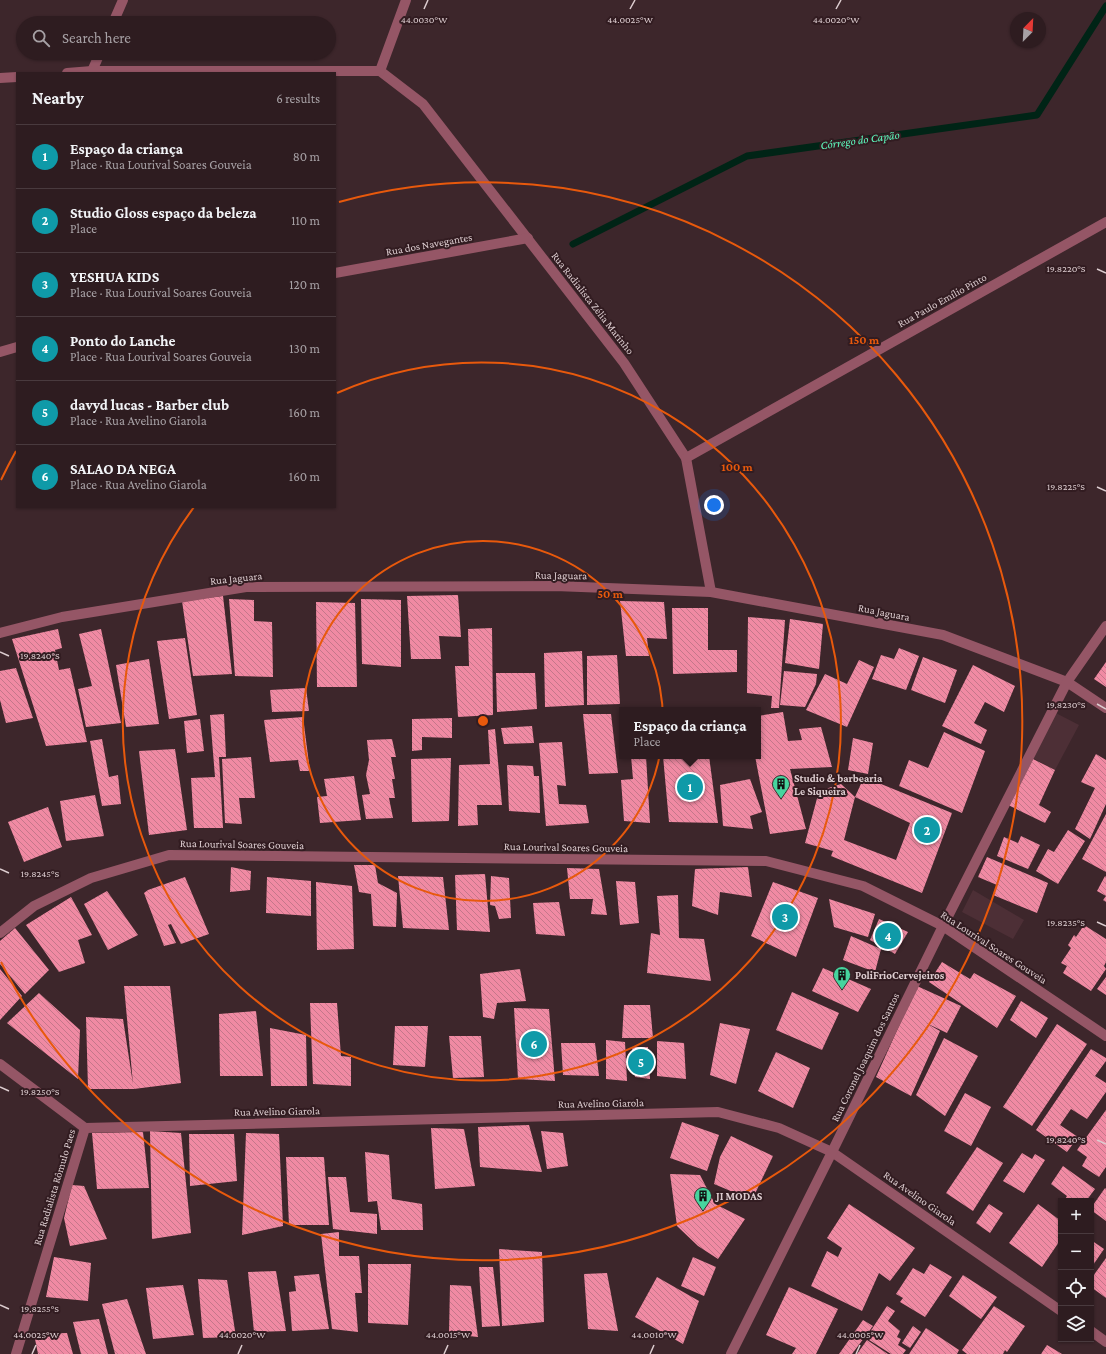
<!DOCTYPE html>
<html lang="en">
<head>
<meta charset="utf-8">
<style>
  body { margin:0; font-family:"Crimson Pro",serif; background:#3a292d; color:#f1f3f6 }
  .controls { position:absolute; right:12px; bottom:12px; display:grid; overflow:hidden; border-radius:0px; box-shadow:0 1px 3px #0004 }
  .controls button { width:36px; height:36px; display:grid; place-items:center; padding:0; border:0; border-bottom:1px solid #493a3e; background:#2e1c20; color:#f1f3f6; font:20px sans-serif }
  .compass { position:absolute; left:1010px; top:12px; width:36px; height:36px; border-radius:50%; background:#2e1c20; box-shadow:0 1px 3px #0004; rotate:24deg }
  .you { position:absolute; left:714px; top:505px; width:14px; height:14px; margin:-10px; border:3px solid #fff; border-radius:50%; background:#1a73e8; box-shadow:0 0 0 6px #1a73e833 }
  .badge { display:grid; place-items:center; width:26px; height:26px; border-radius:50%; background:#46d49e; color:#fff; font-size:13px; font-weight:700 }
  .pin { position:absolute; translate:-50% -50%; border:2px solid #fff; box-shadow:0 1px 4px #0006 }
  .popup { position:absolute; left:619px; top:707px; width:142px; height:52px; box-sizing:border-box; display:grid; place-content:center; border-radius:0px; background:#2e1c20; filter:drop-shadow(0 1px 3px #0005); font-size:13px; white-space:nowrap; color:#a7a1a5 }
  .popup b { font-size:15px; color:#f1f3f6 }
  .popup::after { content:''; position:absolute; left:50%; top:100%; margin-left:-8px; border:8px solid transparent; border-top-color:#2e1c20 }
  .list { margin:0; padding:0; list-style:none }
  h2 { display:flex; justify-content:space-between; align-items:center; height:52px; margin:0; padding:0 16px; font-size:17px }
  h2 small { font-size:13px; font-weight:400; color:#a7a1a5 }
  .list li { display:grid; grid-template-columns:26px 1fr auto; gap:12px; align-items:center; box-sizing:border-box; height:64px; padding:0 16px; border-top:1px solid #493a3e }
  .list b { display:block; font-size:15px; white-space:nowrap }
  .list p { margin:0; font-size:13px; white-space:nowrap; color:#a7a1a5 }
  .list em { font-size:13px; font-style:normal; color:#a7a1a5 }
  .icon { flex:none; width:22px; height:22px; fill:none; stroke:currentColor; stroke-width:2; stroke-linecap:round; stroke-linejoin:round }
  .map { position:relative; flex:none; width:1106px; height:1354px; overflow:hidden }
  .search { position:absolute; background:#2e1c20; box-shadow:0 1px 3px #0004; left:16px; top:16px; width:320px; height:44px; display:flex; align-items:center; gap:10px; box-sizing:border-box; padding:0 14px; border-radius:22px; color:#a7a1a5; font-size:15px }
  .panel { position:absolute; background:#2e1c20; box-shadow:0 1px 3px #0004; left:16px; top:72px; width:320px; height:436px; border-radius:0px }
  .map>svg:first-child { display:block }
  .built { fill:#4d2f36 }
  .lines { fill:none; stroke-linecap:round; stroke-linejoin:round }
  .stream { stroke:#002416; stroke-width:7 }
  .building { fill:url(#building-back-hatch); fill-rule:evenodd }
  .minor { stroke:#955666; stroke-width:10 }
  .ticks { fill:none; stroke:#ddcdd0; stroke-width:1.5 }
  .ring { fill:none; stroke:#e8590c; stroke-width:2 }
  .labels { text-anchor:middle; stroke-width:4; stroke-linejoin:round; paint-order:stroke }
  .street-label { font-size:11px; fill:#ddcdd0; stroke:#321c21 }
  .poi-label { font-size:11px; font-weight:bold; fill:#ddcdd0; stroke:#321c21; text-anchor:start }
  .water-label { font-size:12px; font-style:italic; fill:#5ef9bd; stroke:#321c21 }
  .ticks-label { font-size:10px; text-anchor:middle; fill:#ddcdd0; stroke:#321c21; stroke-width:4; stroke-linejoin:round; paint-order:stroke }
  .centre { fill:#e8590c; stroke:#321c21; stroke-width:2 }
  .ring-label { font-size:12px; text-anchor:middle; font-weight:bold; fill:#e8590c; stroke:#321c21; stroke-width:4; stroke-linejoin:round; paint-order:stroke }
</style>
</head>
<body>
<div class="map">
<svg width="1106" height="1354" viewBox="0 0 1106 1354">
  <defs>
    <pattern id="building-back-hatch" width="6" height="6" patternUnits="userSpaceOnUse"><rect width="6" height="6" fill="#f08aa3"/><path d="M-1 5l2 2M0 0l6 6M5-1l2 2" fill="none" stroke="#c4778a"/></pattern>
  </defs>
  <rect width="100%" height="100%" fill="#3d262b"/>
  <g class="built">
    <polygon points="1052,711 1079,725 1055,770 1029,756"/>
    <polygon points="973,890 1024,920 1013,939 962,912"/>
  </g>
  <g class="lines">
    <polyline class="stream" points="573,244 747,156 1037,115 1106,6"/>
  </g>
  <g class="building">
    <polygon points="458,595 461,637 439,636 441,659 411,659 407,596"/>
    <polygon points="223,596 232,674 193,676 182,601"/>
    <polygon points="229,599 254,600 254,621 272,622 273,677 235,676"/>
    <polygon points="361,599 401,600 401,667 362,664"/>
    <polygon points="620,601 664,602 667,639 647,638 649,656 626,656"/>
    <polygon points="316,602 355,603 357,687 317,687"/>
    <polygon points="672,608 708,608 708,650 737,650 737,672 673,674"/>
    <polygon points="748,617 785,620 779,708 771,708 772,696 747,693"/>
    <polygon points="790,619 823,624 819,669 785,663"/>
    <polygon points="492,628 493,715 458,717 455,666 469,666 468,629"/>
    <polygon points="58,629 62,648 55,650 59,670 70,668 87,742 46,746 12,639"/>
    <polygon points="101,629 121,723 86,727 78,689 92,686 79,634"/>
    <polygon points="185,638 197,715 169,719 157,641"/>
    <polygon points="899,648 919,656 906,690 872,679 881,655 894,659"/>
    <polygon points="582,651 584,705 545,707 544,653"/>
    <polygon points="617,655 620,704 587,705 587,656"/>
    <polygon points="923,657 957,670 945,703 911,690"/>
    <polygon points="149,659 159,724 126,727 116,665"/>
    <polygon points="859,660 874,667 847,727 806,710 825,674 847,684"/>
    <polygon points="1106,662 1106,687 1094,679"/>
    <polygon points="973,665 1015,686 1004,712 985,702 974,723 987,730 981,744 942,726"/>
    <polygon points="16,668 33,718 6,723 0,700 0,671"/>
    <polygon points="784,671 817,674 816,684 805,707 780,705"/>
    <polygon points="496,673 535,673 537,709 497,712"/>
    <polygon points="306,688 309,711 272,712 270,690"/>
    <polygon points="783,712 788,741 802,740 799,729 821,727 832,767 790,769 806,829 770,834 755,756 758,756 758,716"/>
    <polygon points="224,714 226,757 219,757 223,828 194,828 191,778 215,777 210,715"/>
    <polygon points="583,714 611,714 618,773 589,774"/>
    <polygon points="303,717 310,771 300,771 298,760 270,762 264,720"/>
    <polygon points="452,718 452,738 422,737 422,750 412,751 412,719"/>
    <polygon points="200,719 204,751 187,753 184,721"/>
    <polygon points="532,726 534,743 504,744 501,728"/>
    <polygon points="495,729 502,805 477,805 478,825 458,826 459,765 490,764 488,730"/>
    <polygon points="944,732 985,751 962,813 899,786 909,760 928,768"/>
    <polygon points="853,738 873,743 868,774 848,770"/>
    <polygon points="102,739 109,777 118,775 121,804 102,806 90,741"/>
    <polygon points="392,739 396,757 391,757 395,779 392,779 395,798 389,798 393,818 366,819 362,795 370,794 366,775 369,760 367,740"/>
    <polygon points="562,742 566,786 557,785 559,804 586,805 589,823 546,826 539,743"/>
    <polygon points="175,749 187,830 149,835 139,751"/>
    <polygon points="1096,754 1106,760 1106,804 1090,839 1075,829 1095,788 1081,782"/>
    <polygon points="631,756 646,756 650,823 624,821 621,780 633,779"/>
    <polygon points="663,756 709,756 718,823 669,822"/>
    <polygon points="251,757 255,798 239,798 242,824 225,823 222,759"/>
    <polygon points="451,758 449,821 412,822 411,759"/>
    <polygon points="1033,759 1055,770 1039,805 1051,812 1045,823 1008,805"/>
    <polygon points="507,765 533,766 534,776 539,776 540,813 509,811"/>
    <polygon points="354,776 361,820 320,823 317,797 327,796 324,779"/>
    <path d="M864 777 952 813 922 893 831 856 833 851 805 843 819 791 841 784 855 797ZM855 797 910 823 896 860 844 840Z"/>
    <polygon points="750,779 762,812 750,816 753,829 723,826 720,785"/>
    <polygon points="95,795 104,836 66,841 60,801"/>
    <polygon points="48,807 62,847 24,862 8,822"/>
    <polygon points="1106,814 1106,872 1082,859"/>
    <polygon points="1068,830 1085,841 1058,884 1036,871 1048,849 1054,852"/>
    <polygon points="1021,836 1040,845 1028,869 997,856 1004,837 1018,843"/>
    <polygon points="987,857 1048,883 1037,913 993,895 997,885 978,877"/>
    <polygon points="354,865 375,865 378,883 397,893 396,927 373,926 371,894 359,892"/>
    <polygon points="231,867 251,871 250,890 230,892"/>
    <polygon points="748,867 752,897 720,892 718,915 692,906 695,869"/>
    <polygon points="567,868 599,869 607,915 591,914 593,899 570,899"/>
    <polygon points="485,874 490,932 457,930 455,875"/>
    <polygon points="398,876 443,877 449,930 403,928"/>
    <polygon points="491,876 509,878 511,918 499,919 495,906 490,905"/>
    <polygon points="1105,876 1106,877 1106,902 1103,900 1106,896 1097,891"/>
    <polygon points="185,877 209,934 181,944 171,924 168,925 176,943 164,946 144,893 148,890"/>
    <polygon points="267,877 311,881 311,916 266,913"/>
    <polygon points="616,881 635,882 639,923 620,925"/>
    <polygon points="316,882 352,886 354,949 317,950"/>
    <polygon points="773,882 818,898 796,957 751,936"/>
    <polygon points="107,891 138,935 108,950 84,904"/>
    <polygon points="678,895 679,938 704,939 711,981 647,973 651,933 660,935 657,896"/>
    <polygon points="71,897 92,935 78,940 85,963 59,972 26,925"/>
    <polygon points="829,899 875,914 868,937 834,927"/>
    <polygon points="559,902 565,936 536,934 533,903"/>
    <polygon points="879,919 908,932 895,954 870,940"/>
    <polygon points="1084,925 1106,939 1106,962 1104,966 1106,969 1091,991 1063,973 1067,966 1061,963 1071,948 1068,945 1074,935 1076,937"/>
    <polygon points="15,928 49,970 25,994 0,964 0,941"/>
    <polygon points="851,936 881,949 875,972 843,960"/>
    <polygon points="942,962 970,979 974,973 1016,996 997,1028 929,982"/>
    <polygon points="823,968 871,989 858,1012 812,991"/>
    <polygon points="0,969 22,996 0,1020"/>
    <polygon points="520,969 526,1001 497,1003 494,1019 483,1017 480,974"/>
    <polygon points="1106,977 1106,995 1097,989"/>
    <polygon points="124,986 170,986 181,1083 134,1089 88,1089 86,1017 123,1019 133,1084"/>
    <polygon points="917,986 961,1006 947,1033 926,1023 940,1031 911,1096 876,1077"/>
    <polygon points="792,992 839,1013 822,1050 776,1030"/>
    <polygon points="39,993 80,1030 78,1079 7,1023"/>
    <polygon points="1021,1001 1048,1018 1036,1038 1010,1020"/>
    <polygon points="310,1003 337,1003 341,1056 351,1057 351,1086 313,1084"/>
    <polygon points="624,1005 650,1005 653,1038 622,1038"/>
    <polygon points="514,1008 549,1009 555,1081 518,1079"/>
    <polygon points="256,1011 263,1076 220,1076 219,1014"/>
    <polygon points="720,1023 750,1029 736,1084 710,1075"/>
    <polygon points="1057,1024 1087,1044 1032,1126 1003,1107"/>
    <polygon points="395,1026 428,1026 425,1067 393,1065"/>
    <polygon points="270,1028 306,1035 307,1086 271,1086"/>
    <polygon points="449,1036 481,1036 484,1077 453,1078"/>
    <polygon points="944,1038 978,1056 945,1116 916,1095"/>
    <polygon points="606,1040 625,1042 627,1081 606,1079"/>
    <polygon points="657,1041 684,1043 686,1079 657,1076"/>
    <polygon points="561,1043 595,1043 599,1076 563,1075"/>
    <polygon points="632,1047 648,1047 650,1079 635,1077"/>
    <polygon points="1091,1049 1106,1058 1106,1061 1095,1076 1106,1083 1106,1092 1087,1119 1071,1109 1060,1125 1078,1137 1067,1152 1036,1130"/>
    <polygon points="776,1052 810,1068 793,1108 758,1091"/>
    <polygon points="965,1093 991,1107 971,1146 944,1131"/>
    <polygon points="1106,1110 1106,1167 1099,1177 1082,1166 1087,1157 1077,1150"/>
    <polygon points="682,1122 719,1135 707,1171 670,1158"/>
    <polygon points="529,1125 542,1172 480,1167 478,1127"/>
    <polygon points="431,1128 464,1129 475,1186 435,1189"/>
    <polygon points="150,1131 181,1133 191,1233 152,1239"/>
    <polygon points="541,1131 563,1133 568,1166 547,1169"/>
    <polygon points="143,1132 149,1188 97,1189 92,1133"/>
    <polygon points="246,1133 279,1134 283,1226 242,1235"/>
    <polygon points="189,1134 234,1134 237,1181 190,1186"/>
    <polygon points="731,1136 773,1156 752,1200 714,1184 720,1157"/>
    <polygon points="977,1147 1003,1163 973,1211 946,1193"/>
    <polygon points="365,1152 389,1155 392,1199 422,1204 423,1230 381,1230 377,1201 368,1202"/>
    <polygon points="1022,1153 1032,1159 1035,1154 1045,1160 1024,1193 1003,1181"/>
    <polygon points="286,1157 324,1157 329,1225 289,1225"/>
    <polygon points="1063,1166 1095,1189 1086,1201 1064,1201 1067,1196 1051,1184"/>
    <polygon points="670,1174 700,1175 715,1204 745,1219 718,1259 698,1246 677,1226"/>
    <polygon points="328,1177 346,1177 350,1212 377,1214 377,1234 333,1229"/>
    <polygon points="72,1185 84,1186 107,1239 70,1246 64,1218"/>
    <polygon points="1105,1188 1106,1189 1106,1221 1091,1210 1091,1208"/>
    <polygon points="849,1204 915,1248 890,1281 879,1273 862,1311 811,1286 827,1251 838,1257 842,1248 827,1238"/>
    <polygon points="989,1204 1003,1213 990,1233 976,1223"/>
    <polygon points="1038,1204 1061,1221 1061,1239 1042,1267 1009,1243"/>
    <polygon points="339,1232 339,1256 359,1256 362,1293 355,1293 358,1332 332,1329 321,1234"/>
    <polygon points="1091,1240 1104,1249 1091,1268"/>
    <polygon points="499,1249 542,1252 544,1322 502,1326"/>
    <polygon points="54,1257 91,1263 88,1301 46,1297"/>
    <polygon points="693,1257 716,1267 704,1296 681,1286"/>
    <polygon points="1106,1258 1106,1298 1091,1287 1091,1279"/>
    <polygon points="368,1264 411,1264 408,1325 368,1323"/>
    <polygon points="930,1264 952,1277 925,1317 900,1302 903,1298 896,1294 913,1268 924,1274"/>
    <polygon points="479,1267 493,1267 500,1326 482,1327"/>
    <polygon points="276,1271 286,1331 254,1332 248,1272"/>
    <polygon points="607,1273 618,1331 588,1329 584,1274"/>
    <polygon points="319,1274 329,1329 292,1331 289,1292 296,1291 294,1276"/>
    <polygon points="963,1275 997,1297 981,1319 949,1296"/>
    <polygon points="657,1277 699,1301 683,1344 635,1317"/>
    <polygon points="198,1279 227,1280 236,1337 203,1338"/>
    <polygon points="183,1285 194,1335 153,1339 146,1288"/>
    <polygon points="450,1285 471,1286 478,1337 449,1334"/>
    <polygon points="789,1287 838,1309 816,1354 792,1354 796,1348 766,1335"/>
    <polygon points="127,1299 146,1354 115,1354 102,1304"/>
    <polygon points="887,1306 895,1311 888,1321 900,1331 897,1337 901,1339 898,1345 906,1350 903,1354 891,1354 866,1338"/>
    <polygon points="994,1306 1025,1326 1007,1352 1005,1350 1003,1354 967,1354 962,1350"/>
    <polygon points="99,1319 108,1354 81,1354 73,1322"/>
    <polygon points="863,1320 873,1326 852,1354 839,1354"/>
    <polygon points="913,1326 921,1332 910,1348 902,1343"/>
    <polygon points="926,1328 959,1350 957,1354 909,1354"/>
    <polygon points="67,1333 73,1354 38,1354 34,1334"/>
    <polygon points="867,1340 888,1354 857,1354"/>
    <polygon points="1047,1345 1062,1354 1041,1354"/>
  </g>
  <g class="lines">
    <g class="minor">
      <polyline points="113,23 123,0"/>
      <polyline points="92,71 100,53"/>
      <polyline points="380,71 423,104 624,363 686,458 711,592"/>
      <polyline points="380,71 406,0"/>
      <polyline points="67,73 92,71 380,71"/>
      <polyline points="0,78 17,77"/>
      <polyline points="335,273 528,238"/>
      <polyline points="0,352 17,347"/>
      <polyline points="686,458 1106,222"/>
      <polyline points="0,633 62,617 246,587 555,586 711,592 943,635 1067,682 1106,708"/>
      <polyline points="0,933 34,906 91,878 169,855 766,861 863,886 943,926 1106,1036"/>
      <polyline points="0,1064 85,1128"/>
      <polyline points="85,1128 718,1112 779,1128 832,1152 1061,1311"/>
      <polyline points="1091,1331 1106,1342"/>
      <polyline points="16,1354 85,1128"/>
      <polyline points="731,1354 832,1152 943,926 1067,682 1106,626"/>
    </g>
  </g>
  <path class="ticks" d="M424 9 428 0M630 9 635 0M836 9 841 0M1097 269 1106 273M1097 487 1106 491M0 652 9 656M1097 704 1106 709M0 869 9 873M1097 922 1106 926M0 1087 9 1091M1097 1140 1106 1144M0 1305 9 1309M32 1354 36 1345M238 1354 242 1345M444 1354 448 1345M650 1354 654 1345M856 1354 860 1345"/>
  <g class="ring">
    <circle cx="483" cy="721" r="180"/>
    <path d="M337 393A359 359 0 1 1 194 507"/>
    <path d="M1 480A539 539 0 0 1 16 451M339 202A539 539 0 1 1 1 962"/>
  </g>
  <defs>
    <symbol id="building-pin" viewBox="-11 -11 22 30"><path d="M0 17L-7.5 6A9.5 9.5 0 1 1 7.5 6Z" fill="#46d49e" stroke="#321c21"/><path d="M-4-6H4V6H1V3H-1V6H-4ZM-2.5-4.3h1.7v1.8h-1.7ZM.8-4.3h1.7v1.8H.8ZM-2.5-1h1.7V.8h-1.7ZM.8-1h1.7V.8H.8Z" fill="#111"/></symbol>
  </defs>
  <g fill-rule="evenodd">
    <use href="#building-pin" x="771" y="774" width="20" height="27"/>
    <use href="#building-pin" x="832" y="965" width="20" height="27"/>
    <use href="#building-pin" x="693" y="1186" width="20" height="27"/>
  </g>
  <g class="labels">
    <g class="street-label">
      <text transform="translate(429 244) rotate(-10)" y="4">Rua dos Navegantes</text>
      <text transform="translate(942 300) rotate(-29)" y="4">Rua Paulo Emílio Pinto</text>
      <text transform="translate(593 303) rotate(52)" y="4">Rua Radialista Zélia Marinho</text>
      <text transform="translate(561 575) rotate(1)" y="4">Rua Jaguara</text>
      <text transform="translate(236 578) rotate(-6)" y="4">Rua Jaguara</text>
      <text transform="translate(884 612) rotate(11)" y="4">Rua Jaguara</text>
      <text transform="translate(242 844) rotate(1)" y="4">Rua Lourival Soares Gouveia</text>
      <text transform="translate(566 847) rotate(1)" y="4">Rua Lourival Soares Gouveia</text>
      <text transform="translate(994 947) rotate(33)" y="4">Rua Lourival Soares Gouveia</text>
      <text transform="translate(865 1057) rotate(-64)" y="4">Rua Coronel Joaquim dos Santos</text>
      <text transform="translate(601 1103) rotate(-1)" y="4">Rua Avelino Giarola</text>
      <text transform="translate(277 1111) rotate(-1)" y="4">Rua Avelino Giarola</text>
      <text transform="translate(54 1187) rotate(-73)" y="4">Rua Radialista Rômulo Paes</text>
      <text transform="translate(920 1198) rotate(35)" y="4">Rua Avelino Giarola</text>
    </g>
    <g class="poi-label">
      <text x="794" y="782">Studio &amp; barbearia<tspan x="794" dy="13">Le Siqueira</tspan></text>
      <text x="855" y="979">PoliFrioCervejeiros</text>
      <text x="716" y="1200">JI MODAS</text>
    </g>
    <g class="water-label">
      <text transform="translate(860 140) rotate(-8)" y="4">Córrego do Capão</text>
    </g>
  </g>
  <g class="ticks-label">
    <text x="424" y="23">44.0030°W</text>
    <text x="630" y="23">44.0025°W</text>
    <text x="836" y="23">44.0020°W</text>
    <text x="1066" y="272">19.8220°S</text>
    <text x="1066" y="490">19.8225°S</text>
    <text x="40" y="659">19.8240°S</text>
    <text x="1066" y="708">19.8230°S</text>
    <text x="40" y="877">19.8245°S</text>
    <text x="1066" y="926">19.8235°S</text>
    <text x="40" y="1095">19.8250°S</text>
    <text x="1066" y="1143">19.8240°S</text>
    <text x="40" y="1312">19.8255°S</text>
    <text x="36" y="1338">44.0025°W</text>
    <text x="242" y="1338">44.0020°W</text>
    <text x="448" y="1338">44.0015°W</text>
    <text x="654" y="1338">44.0010°W</text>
    <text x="860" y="1338">44.0005°W</text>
  </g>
  <circle cx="483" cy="721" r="6" class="centre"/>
  <g class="ring-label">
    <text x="864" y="344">150 m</text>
    <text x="737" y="471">100 m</text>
    <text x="610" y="598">50 m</text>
  </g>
</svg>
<div class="controls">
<button>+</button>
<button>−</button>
<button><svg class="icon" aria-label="locate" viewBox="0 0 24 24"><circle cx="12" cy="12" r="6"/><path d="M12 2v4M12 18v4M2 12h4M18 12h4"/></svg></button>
<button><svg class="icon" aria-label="layers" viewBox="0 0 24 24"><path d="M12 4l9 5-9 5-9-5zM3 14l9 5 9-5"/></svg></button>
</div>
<svg class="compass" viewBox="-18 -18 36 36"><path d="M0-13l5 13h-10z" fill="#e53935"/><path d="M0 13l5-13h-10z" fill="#a7a1a5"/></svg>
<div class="you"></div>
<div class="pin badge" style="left:690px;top:787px;background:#0f9aa8">1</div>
<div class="popup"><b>Espaço da criança</b>Place</div>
<div class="pin badge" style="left:927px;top:830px;background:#0f9aa8">2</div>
<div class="pin badge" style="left:785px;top:917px;background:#0f9aa8">3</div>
<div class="pin badge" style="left:888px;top:936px;background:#0f9aa8">4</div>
<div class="pin badge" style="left:641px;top:1062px;background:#0f9aa8">5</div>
<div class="pin badge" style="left:534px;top:1044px;background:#0f9aa8">6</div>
<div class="search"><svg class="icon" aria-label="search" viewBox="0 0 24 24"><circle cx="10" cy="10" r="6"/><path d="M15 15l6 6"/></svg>Search here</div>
<section class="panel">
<h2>Nearby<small>6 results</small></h2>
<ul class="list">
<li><span class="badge" style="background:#0f9aa8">1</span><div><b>Espaço da criança</b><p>Place · Rua Lourival Soares Gouveia</p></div><em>80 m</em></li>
<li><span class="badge" style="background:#0f9aa8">2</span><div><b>Studio Gloss espaço da beleza</b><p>Place</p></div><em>110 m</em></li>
<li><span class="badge" style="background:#0f9aa8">3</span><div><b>YESHUA KIDS</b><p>Place · Rua Lourival Soares Gouveia</p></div><em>120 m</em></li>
<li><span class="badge" style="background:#0f9aa8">4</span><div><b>Ponto do Lanche</b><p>Place · Rua Lourival Soares Gouveia</p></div><em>130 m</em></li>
<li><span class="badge" style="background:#0f9aa8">5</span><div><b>davyd lucas - Barber club</b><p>Place · Rua Avelino Giarola</p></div><em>160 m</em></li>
<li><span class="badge" style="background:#0f9aa8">6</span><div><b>SALAO DA NEGA</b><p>Place · Rua Avelino Giarola</p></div><em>160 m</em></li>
</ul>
</section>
</div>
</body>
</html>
